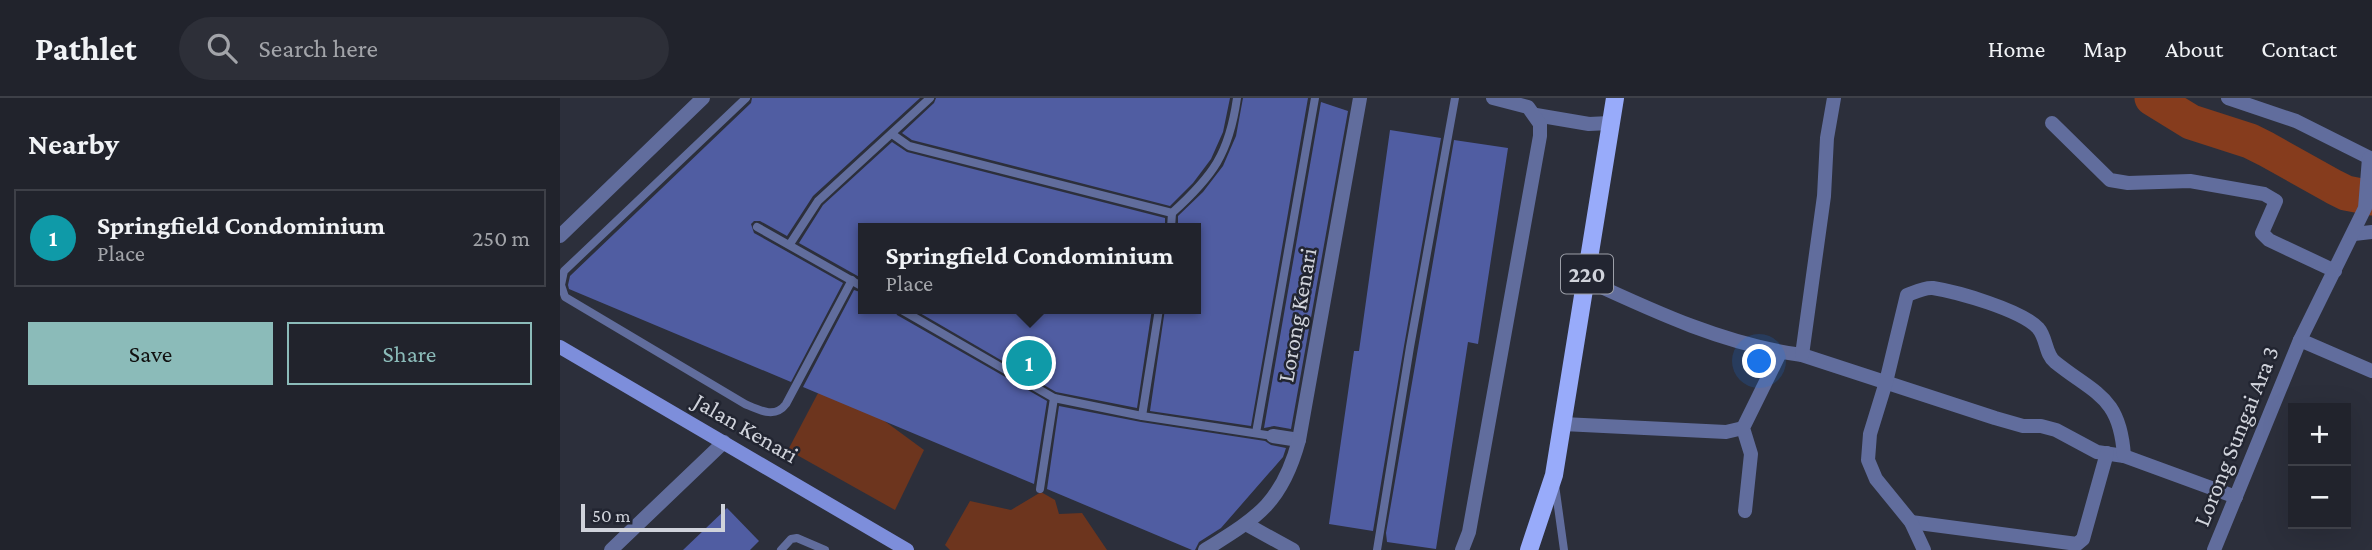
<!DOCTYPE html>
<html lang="en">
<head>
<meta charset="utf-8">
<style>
  body { margin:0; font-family:"Crimson Pro",serif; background:#2d2f38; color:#f1f3f6 }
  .controls { position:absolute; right:21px; bottom:21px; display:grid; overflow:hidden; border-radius:0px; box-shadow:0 7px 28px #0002 }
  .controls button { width:63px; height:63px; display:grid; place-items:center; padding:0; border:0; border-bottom:2px solid #3e4048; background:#21232c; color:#f1f3f6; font:35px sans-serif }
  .scale { position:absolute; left:21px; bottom:18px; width:144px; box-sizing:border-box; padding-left:7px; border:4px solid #d0d3db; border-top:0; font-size:19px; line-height:24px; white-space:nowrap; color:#d0d3db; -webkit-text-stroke:5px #222531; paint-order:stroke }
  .you { position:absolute; left:1200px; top:264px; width:24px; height:24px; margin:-18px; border:5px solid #fff; border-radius:50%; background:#1a73e8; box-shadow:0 0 0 10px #1a73e833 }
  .badge { display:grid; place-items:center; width:46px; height:46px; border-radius:50%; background:#8bbbb9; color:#fff; font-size:23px; font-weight:700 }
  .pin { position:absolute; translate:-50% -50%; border:4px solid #fff; box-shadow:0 2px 7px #0006 }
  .popup { position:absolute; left:298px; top:125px; width:343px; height:91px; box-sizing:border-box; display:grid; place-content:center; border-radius:0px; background:#21232c; filter:drop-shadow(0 2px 5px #0005); font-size:23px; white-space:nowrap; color:#a2a4a9 }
  .popup b { font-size:26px; color:#f1f3f6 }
  .popup::after { content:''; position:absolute; left:50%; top:100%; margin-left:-14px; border:14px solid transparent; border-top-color:#21232c }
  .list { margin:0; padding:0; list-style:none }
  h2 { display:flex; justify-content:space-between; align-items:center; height:91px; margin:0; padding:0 28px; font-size:30px }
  h2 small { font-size:23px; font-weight:400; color:#a2a4a9 }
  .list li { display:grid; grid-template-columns:46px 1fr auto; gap:21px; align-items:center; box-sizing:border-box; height:98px; margin:0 14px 14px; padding:0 14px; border:2px solid #3e4048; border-radius:0px }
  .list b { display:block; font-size:26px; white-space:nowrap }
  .list p { margin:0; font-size:23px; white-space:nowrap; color:#a2a4a9 }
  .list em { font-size:23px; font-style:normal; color:#a2a4a9 }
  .actions { display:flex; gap:14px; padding:21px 28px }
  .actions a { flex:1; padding:16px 0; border:2px solid #8bbbb9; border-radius:0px; text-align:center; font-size:24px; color:#8bbbb9 }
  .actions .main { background:#8bbbb9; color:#111 }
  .icon { flex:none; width:38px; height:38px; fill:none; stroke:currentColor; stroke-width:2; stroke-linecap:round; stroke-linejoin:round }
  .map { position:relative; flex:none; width:1812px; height:452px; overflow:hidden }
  header { display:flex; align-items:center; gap:42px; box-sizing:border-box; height:98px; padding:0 35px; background:#21232c; border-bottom:2px solid #3e4048 }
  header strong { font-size:33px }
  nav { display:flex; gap:38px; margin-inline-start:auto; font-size:24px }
  .search { width:490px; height:63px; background:#2d2f38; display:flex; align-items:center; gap:18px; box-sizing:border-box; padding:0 24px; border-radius:38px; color:#a2a4a9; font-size:26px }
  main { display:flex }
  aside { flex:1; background:#21232c }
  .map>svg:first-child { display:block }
  .green { fill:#6d351e }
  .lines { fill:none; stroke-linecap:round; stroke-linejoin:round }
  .river { stroke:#863c1d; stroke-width:35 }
  .building { fill:#505da2 }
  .lane { stroke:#616d9d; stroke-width:8 }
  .street { stroke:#616d9d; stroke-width:14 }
  .secondary { stroke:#7d8edb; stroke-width:14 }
  .primary { stroke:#98abfa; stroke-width:18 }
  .labels { text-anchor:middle; stroke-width:5; stroke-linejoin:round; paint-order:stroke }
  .shield { fill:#222531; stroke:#9c9fa8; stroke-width:2 }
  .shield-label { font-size:23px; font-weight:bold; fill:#d0d3db }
  .street-label { font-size:24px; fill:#d0d3db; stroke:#222531 }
</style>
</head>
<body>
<header>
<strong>Pathlet</strong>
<div class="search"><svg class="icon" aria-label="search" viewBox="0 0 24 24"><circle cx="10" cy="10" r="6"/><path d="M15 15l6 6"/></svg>Search here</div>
<nav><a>Home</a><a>Map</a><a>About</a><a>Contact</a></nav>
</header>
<main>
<aside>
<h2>Nearby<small></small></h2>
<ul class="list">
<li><span class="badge" style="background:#0f9aa8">1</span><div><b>Springfield Condominium</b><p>Place</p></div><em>250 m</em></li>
</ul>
<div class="actions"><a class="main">Save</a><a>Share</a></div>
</aside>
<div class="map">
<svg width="1812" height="452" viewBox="0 0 1812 452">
  <rect width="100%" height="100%" fill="#2c2f3b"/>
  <g class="green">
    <polygon points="266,280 364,352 335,412 228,352"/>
    <polygon points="481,394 495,402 499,416 522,415 547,452 390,452 385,447 410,403 451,412"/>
  </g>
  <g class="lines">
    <polyline class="river" points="1592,0 1631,24 1690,43 1706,51 1774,89 1786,95 1812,100"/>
  </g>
  <g class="building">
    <polygon points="192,0 360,0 253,98 227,138 200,123 194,123 191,126 194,135 283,185 231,284 9,191 8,187 10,178 191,5"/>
    <polygon points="376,0 670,0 663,34 651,61 633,85 610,108 352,42 342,35 374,5"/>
    <polygon points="683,0 748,0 691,328 590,313 605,211 635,211 635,130 618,130 618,118 643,94 663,68 676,38"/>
    <polygon points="761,4 788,13 731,331 714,328 704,330"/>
    <polygon points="830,32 881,40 844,248 813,433 769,426 794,253 799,253"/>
    <polygon points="894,42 948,50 918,246 908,244 876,451 827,444 826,435"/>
    <polygon points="332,44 347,54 605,120 605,130 303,130 303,181 239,145 263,107"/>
    <polygon points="294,192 303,195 303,211 334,211 337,217 487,303 474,386 243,289"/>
    <polygon points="353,211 592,211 577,310 496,294"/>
    <polygon points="499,308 581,324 705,343 711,347 726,350 723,359 661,430 639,444 635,452 632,452 487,391"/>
    <polygon points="167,410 199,443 190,452 123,452"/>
  </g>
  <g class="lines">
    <g class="lane">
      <path d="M186 0 4 173 1 187 5 199 185 306C199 312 215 321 226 306L292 182"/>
      <polyline points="332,36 349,48 612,115 611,130"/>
      <path d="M612 115C653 78 669 56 677 0"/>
      <polyline points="197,129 303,189"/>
      <polyline points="230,146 258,103 370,0"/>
      <polyline points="340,211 494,300 582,318 713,338"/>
      <polyline points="582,318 599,211"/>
      <polyline points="696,335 755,0"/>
      <polyline points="995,387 1004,452"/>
      <polyline points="480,391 494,300"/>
      <polyline points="221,452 231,441 237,440 265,452"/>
      <polyline points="817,452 850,249 895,0"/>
    </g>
    <g class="street">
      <polyline points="1668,0 1736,23 1812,61"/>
      <polyline points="976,17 1029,26 1050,25"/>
      <polyline points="1492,25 1550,82 1568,85 1630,83 1704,96 1716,103 1702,135 1709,142 1775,173"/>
      <polyline points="1794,136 1812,134"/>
      <polyline points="0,138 143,0"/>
      <path d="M1026 182C1095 214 1166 247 1242 257L1435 320 1463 328H1481L1496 332 1537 354 1564 358 1676 399"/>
      <polyline points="1740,242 1812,273"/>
      <polyline points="1242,257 1264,98 1267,40 1274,0"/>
      <polyline points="1003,326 1166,334 1183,330"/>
      <polyline points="713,338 739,342"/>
      <polyline points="1185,413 1191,356 1183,330 1220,255"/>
      <polyline points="1351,424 1517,446 1523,441 1547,355"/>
      <polyline points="686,426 733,452"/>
      <polyline points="51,452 164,344"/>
      <path d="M645 452C698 419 722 405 739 342L800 0"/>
      <polyline points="902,452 909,434 980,38 980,26 968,9 933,0"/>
      <path d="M1364 452 1351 424 1316 381 1308 362 1310 336 1326 284 1347 197C1355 194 1365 189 1373 190 1398 194 1461 212 1478 230 1487 240 1485 256 1495 264 1536 297 1560 298 1564 358"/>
      <polyline points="1654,452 1740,242 1805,110 1809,60"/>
    </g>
    <polyline class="secondary" points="0,249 347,452"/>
    <polyline class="primary" points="969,452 994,377 1055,0"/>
  </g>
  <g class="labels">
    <rect class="shield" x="1001" y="156.5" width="52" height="39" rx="5"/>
    <g class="shield-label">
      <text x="1027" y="184">220</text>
    </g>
    <g class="street-label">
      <text transform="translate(737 217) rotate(-80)" y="8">Lorong Kenari</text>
      <text transform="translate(186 330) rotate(30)" y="8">Jalan Kenari</text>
      <text transform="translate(1676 338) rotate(-68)" y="8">Lorong Sungai Ara 3</text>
    </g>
  </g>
</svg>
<div class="controls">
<button>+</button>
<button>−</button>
</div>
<div class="scale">50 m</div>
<div class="you"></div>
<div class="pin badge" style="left:469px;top:265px;background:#0f9aa8">1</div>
<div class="popup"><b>Springfield Condominium</b>Place</div>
</div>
</main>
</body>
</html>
